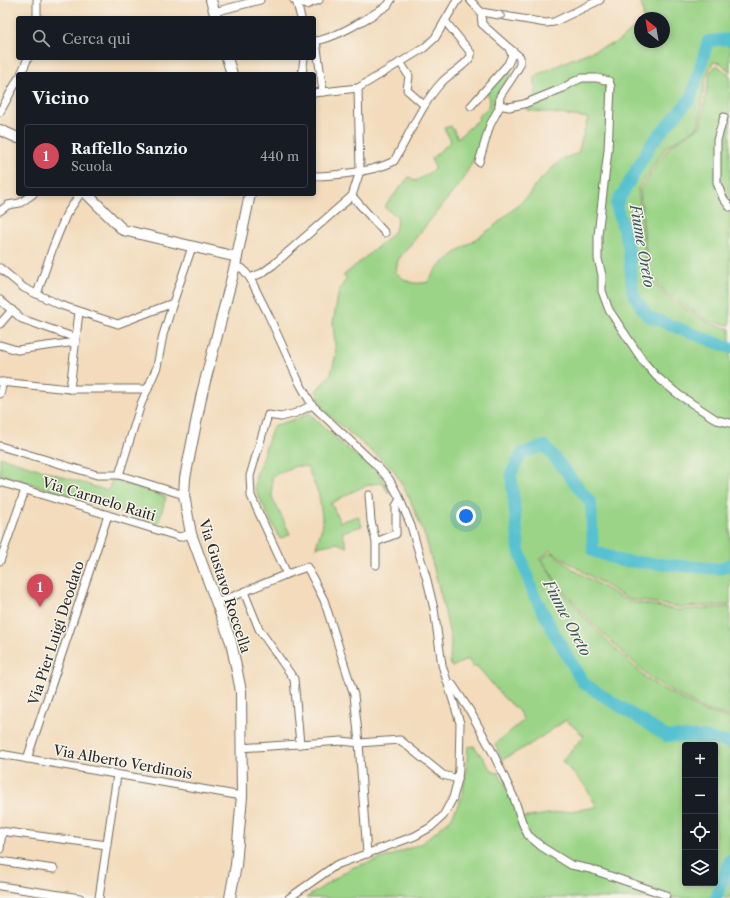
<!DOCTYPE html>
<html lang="it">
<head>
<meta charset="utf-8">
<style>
  body { margin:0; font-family:"Libre Caslon Text",serif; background:#20242c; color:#f1f3f6 }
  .controls { position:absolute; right:12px; bottom:12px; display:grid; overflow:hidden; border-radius:4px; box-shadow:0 2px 6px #0003 }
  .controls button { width:36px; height:36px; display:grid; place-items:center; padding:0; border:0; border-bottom:1px solid #363941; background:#171b24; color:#f1f3f6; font:20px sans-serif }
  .compass { position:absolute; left:634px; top:12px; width:36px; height:36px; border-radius:50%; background:#171b24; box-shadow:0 2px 6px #0003; rotate:329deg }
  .you { position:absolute; left:466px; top:516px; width:14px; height:14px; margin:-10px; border:3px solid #fff; border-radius:50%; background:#1a73e8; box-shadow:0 0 0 6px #1a73e833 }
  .badge { display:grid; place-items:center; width:26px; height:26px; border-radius:50%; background:#d1495b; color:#fff; font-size:13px; font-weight:700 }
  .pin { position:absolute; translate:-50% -33px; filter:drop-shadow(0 1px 2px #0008) }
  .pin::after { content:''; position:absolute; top:21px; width:14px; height:12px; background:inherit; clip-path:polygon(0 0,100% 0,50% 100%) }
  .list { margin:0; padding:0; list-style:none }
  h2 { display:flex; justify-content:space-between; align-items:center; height:52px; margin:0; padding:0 16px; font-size:17px }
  h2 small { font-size:13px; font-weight:400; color:#9ea1a6 }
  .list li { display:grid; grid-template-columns:26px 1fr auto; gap:12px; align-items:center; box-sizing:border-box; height:64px; margin:0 8px 8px; padding:0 8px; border:1px solid #363941; border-radius:4px }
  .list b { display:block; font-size:15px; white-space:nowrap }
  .list p { margin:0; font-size:13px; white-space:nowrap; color:#9ea1a6 }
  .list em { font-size:13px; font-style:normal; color:#9ea1a6 }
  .icon { flex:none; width:22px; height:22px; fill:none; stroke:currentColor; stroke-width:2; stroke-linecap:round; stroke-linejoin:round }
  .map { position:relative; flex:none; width:730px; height:898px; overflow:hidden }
  .search { position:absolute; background:#171b24; box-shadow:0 2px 6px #0003; left:16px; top:16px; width:300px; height:44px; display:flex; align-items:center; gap:10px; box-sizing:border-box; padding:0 14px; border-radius:4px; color:#9ea1a6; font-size:15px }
  .panel { position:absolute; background:#171b24; box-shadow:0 2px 6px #0003; left:16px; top:72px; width:300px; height:124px; border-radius:4px }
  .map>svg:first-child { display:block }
  .green { fill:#9bd487; stroke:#638059; fill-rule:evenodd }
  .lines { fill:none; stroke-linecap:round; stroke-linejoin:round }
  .river { stroke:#56c1d0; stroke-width:12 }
  .street-casing { stroke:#71695d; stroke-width:9 }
  .secondary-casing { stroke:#71695d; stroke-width:12 }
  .street { stroke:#fff; stroke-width:7 }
  .secondary { stroke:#fff; stroke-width:10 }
  .oneway { stroke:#a0a0a0 }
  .labels { text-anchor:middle; stroke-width:3; stroke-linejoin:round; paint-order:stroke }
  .street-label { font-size:14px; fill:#2b2b2b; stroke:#f7f3e8 }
  .water-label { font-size:15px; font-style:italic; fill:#38585d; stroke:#f7f3e8 }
</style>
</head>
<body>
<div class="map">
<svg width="730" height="898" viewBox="0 0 730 898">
  <rect width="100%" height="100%" fill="#f7f3e8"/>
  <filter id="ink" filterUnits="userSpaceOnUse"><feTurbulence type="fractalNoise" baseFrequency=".025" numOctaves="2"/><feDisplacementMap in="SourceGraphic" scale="8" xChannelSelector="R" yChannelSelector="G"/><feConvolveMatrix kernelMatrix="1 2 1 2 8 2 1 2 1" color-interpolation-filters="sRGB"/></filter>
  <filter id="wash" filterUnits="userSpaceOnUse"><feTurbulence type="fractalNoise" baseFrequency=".012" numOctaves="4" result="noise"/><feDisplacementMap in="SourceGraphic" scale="16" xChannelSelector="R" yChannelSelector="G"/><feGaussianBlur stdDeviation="0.9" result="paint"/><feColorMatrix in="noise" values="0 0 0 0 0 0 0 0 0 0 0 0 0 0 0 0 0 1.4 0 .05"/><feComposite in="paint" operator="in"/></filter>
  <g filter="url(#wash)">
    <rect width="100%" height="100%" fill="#f3dbbb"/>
    <g class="green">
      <path d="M640 0H730V72L721 63 713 62 706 77 698 127 667 146 638 189 647 273 665 295 708 323 730 329V605L679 607 628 599 569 563 550 550 540 559 561 590 593 627 648 680 702 711 730 718V898H306L351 868 390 856 422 843 451 819 461 799 466 773 468 747 474 746 493 772 499 773 521 818 597 807 585 786 562 761 584 736 566 720 529 745 502 760 495 744 524 720 517 709 504 698 477 666 473 667 468 659 452 667 450 662 451 640 442 600 426 539 410 499 393 469 338 423 324 410 316 391 331 374 336 354 333 323 339 290 347 278 343 276 387 239 395 230 398 217 384 207 409 177 416 181 429 173 435 167 431 159 451 141 444 128 451 126 458 138 479 119 478 116 488 108 490 99 486 92 499 80 508 73 512 74 495 97 494 113 483 135 474 159 461 182 398 260 396 272C406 283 414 285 428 282L438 267 458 251 492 228 528 196 535 185 562 159 578 153 588 118 527 110V105L535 95V76L574 58 617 42 640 24V42H664V18H643V10ZM685 745H715V883H685Z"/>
      <polygon points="716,65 728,73 730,76 730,325 708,321 665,292 648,271 640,190 670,146 700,127 710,73"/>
      <path d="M309 413 345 447 378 472 390 492 389 494 383 484C369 480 344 497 331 503L340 522 358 516 362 526 342 532 347 547 337 543 316 547 323 524 319 495 307 467 296 466 272 476V497L290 534 280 539 255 489 256 476 273 426 299 418Z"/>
      <polygon points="0,457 108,491 112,480 166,497 158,524 0,474"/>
      <polygon points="551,552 574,570 627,601 678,610 730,607 730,716 702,709 650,678 594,625 557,583 542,559"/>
    </g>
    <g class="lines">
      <g class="river">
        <polyline points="730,41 729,39 708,41 691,98 651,144 616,205 628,245 633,294 647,316 730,348"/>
        <polyline points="730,564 721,569 622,561 593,551 591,503 545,446 522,453 511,474 519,550 533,593 553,631 583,683 666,736 704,737 730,743"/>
        <polyline points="716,898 730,860"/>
      </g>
    </g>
  </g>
  <g filter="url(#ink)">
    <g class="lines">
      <defs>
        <g id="street">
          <polyline points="294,0 306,5 319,0"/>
          <polyline points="296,0 301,18"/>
          <polyline points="470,0 481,12 546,23 554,22 600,0"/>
          <polyline points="214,12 260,0"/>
          <polyline points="37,18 37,0"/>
          <path d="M314 41C333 40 372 16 388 5L391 0"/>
          <polyline points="316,41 323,92"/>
          <polyline points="400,62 409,76 407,90 424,105"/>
          <polyline points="21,74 28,58"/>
          <polyline points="302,74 304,58"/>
          <polyline points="314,93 358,88 424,48 435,38 456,2 459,0"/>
          <polyline points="499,105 509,107 524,104 563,88 573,82 582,78 597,78 609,81 611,87 608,150 598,235 598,259 602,275 602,291 609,310 643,361 656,376 679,395 717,420 730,423"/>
          <polyline points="471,106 508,64 512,55 509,48 482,24 481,12"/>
          <polyline points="0,112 18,79"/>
          <polyline points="724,117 717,140 717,183 723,198 730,207"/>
          <polyline points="479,162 490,125 499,108 500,96 514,75 520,65 520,57 509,48"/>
          <path d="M314 176C334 176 377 171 394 161 409 136 422 103 442 82 450 73 465 67 471 56V53L445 21"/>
          <polyline points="352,196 385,233"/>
          <polyline points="0,211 8,205 20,203 33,194"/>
          <polyline points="235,266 243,269 250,278 262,273 273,265 352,196 360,171 358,88"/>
          <polyline points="0,268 24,288 60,305 118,324 173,303 192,247"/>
          <polyline points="250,278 268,314 299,382 312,405 375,464 389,479 399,497 411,526 427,580 434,609 442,665 460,723 459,768 458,779 453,798 443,816 431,827 415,836 336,865 289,898"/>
          <polyline points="37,294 53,247 66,215 80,194"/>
          <polyline points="0,300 22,319 76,338 70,389"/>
          <polyline points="0,324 12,310"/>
          <polyline points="76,338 79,312"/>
          <polyline points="0,345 17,350 76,342"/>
          <polyline points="0,382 70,389 148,389"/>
          <polyline points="0,394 3,382"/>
          <polyline points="312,405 296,413 281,417 268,415 250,476 251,496 287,574 307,567 324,600 354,695 359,743 367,854"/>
          <polyline points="0,446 97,475 119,475 184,495"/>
          <polyline points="119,475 141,404 157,367 163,335 173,303"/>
          <polyline points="0,482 180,537 191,534"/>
          <polyline points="369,495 371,521 376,542 376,565"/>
          <polyline points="376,542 396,534 396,506 400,499"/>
          <polyline points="0,561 25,490"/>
          <polyline points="244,592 259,629 294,679 300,744"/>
          <polyline points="217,603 287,574"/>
          <polyline points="449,685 452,684 470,711 493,753 514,798 522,822 528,835 542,847 571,865 590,869 666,895"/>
          <polyline points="241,748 342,741 359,743 400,740 443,775 458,779"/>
          <polyline points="0,754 242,796"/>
          <polyline points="27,759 108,515"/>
          <polyline points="0,831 107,845"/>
          <polyline points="0,849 2,831"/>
          <polyline points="0,861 54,869"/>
          <polyline points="0,886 80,898"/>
          <polyline points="99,898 117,775"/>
        </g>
        <g id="secondary">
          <polyline points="211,0 216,18"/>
          <polyline points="227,58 232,74"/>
          <polyline points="0,130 18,138"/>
          <polyline points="87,194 123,230 237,257"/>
          <polyline points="230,898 236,865 242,796 241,691 231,642 191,534 184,495 185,478 202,393 235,266 250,194"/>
        </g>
      </defs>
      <use href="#street" class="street-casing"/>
      <use href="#secondary" class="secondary-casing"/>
      <use href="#street" class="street"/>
      <use href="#secondary" class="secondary"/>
    </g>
    <defs><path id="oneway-chevron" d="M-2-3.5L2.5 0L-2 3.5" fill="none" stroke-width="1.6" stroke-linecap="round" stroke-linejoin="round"/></defs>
    <use class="oneway" href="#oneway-chevron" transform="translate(503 16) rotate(9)"/>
  </g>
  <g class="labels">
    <g class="street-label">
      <text transform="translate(99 499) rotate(17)" y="5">Via Carmelo Raiti</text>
      <text transform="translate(225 586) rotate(72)" y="5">Via Gustavo Roccella</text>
      <text transform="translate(56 633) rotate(-72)" y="5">Via Pier Luigi Deodato</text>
      <text transform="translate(123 762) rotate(10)" y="5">Via Alberto Verdinois</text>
    </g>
    <g class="water-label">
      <text transform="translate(642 246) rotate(80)" y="5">Fiume Oreto</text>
      <text transform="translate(567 618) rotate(62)" y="5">Fiume Oreto</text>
    </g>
  </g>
</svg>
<div class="controls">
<button>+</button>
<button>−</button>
<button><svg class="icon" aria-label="locate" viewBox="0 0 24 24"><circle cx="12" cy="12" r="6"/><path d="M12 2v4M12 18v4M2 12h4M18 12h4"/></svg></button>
<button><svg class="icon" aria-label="layers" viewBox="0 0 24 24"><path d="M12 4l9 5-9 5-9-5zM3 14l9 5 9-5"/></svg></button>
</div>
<svg class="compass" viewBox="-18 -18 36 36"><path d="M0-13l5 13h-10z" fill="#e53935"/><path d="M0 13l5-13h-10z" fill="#9ea1a6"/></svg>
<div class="you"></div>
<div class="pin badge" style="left:40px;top:607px">1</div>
<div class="search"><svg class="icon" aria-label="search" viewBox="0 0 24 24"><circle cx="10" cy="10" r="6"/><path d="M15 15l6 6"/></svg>Cerca qui</div>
<section class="panel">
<h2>Vicino<small></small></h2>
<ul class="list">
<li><span class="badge">1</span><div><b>Raffello Sanzio</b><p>Scuola</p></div><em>440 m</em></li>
</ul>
</section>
</div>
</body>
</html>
